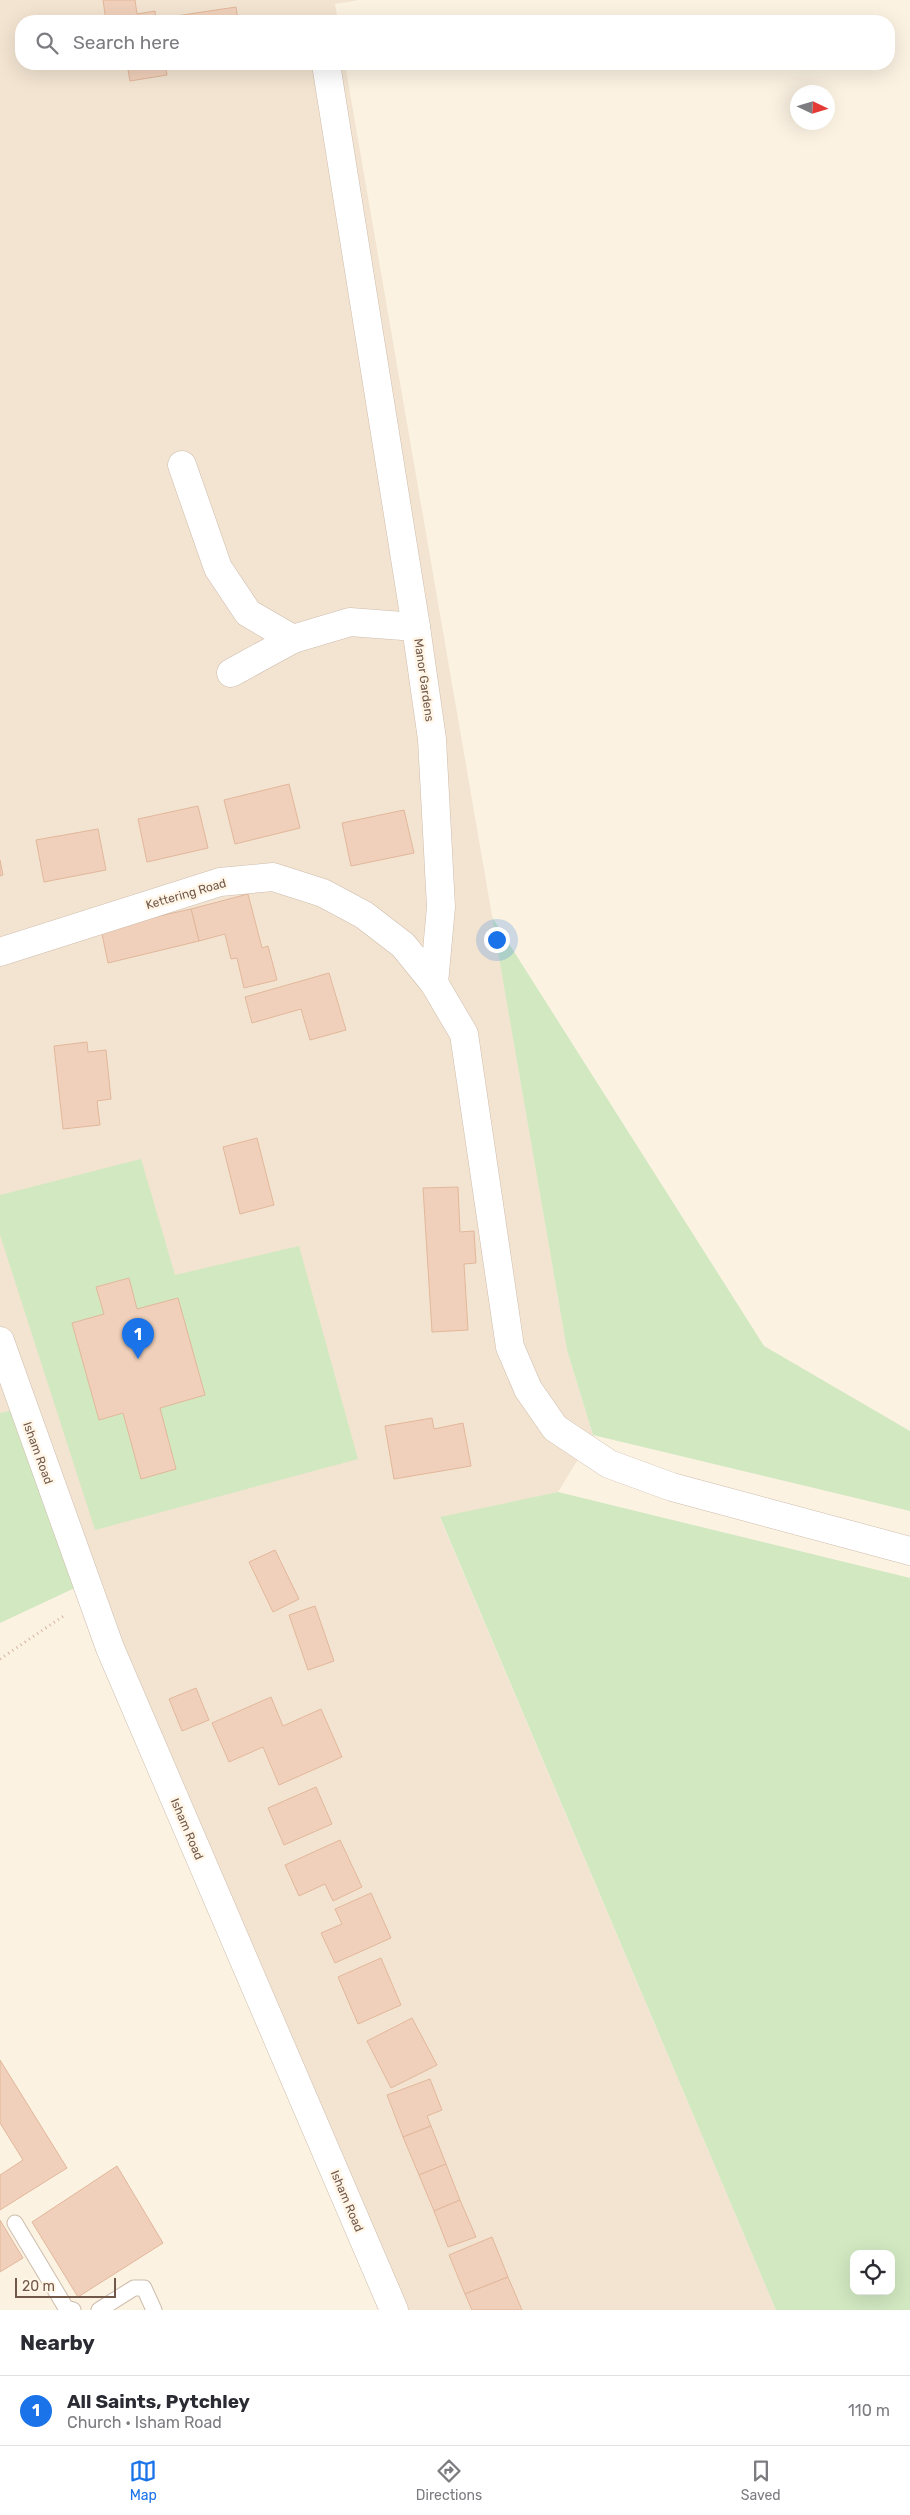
<!DOCTYPE html>
<html lang="en">
<head>
<meta charset="utf-8">
<style>
  body { margin:0; font-family:Rubik,sans-serif; background:#f7f7f7; color:#2b2b33 }
  .controls { position:absolute; right:15px; bottom:15px; display:grid; overflow:hidden; border-radius:10px; box-shadow:0 5px 20px #0002 }
  .controls button { width:45px; height:45px; display:grid; place-items:center; padding:0; border:0; border-bottom:1px solid #e1e1e2; background:#fff; color:#2b2b33; font:25px sans-serif }
  .compass { position:absolute; left:790px; top:85px; width:45px; height:45px; border-radius:50%; background:#fff; box-shadow:0 5px 20px #0002; rotate:94deg }
  .scale { position:absolute; left:15px; bottom:12px; width:101px; box-sizing:border-box; padding-left:5px; border:2px solid #725849; border-top:0; font-size:14px; line-height:18px; white-space:nowrap; color:#725849; -webkit-text-stroke:4px #fff6e8; paint-order:stroke }
  .you { position:absolute; left:496px; top:939px; width:18px; height:18px; margin:-12px; border:4px solid #fff; border-radius:50%; background:#1a73e8; box-shadow:0 0 0 8px #1a73e833 }
  .badge { display:grid; place-items:center; width:32px; height:32px; border-radius:50%; background:#1a73e8; color:#fff; font-size:16px; font-weight:700 }
  .pin { position:absolute; translate:-50% -41px; filter:drop-shadow(0 1px 2px #0008) }
  .pin::after { content:''; position:absolute; top:26px; width:18px; height:15px; background:inherit; clip-path:polygon(0 0,100% 0,50% 100%) }
  .list { margin:0; padding:0; list-style:none }
  h2 { display:flex; justify-content:space-between; align-items:center; height:65px; margin:0; padding:0 20px; font-size:21px }
  h2 small { font-size:16px; font-weight:400; color:#7c7c81 }
  .list li { display:grid; grid-template-columns:32px 1fr auto; gap:15px; align-items:center; box-sizing:border-box; height:70px; padding:0 20px; border-top:1px solid #e1e1e2 }
  .list b { display:block; font-size:19px; white-space:nowrap }
  .list p { margin:0; font-size:16px; white-space:nowrap; color:#7c7c81 }
  .list em { font-size:16px; font-style:normal; color:#7c7c81 }
  .icon { flex:none; width:28px; height:28px; fill:none; stroke:currentColor; stroke-width:2; stroke-linecap:round; stroke-linejoin:round }
  .map { position:relative; flex:none; width:910px; height:2310px; overflow:hidden }
  .search { position:absolute; background:#fff; box-shadow:0 5px 20px #0002; left:15px; right:15px; top:15px; height:55px; display:flex; align-items:center; gap:12px; box-sizing:border-box; padding:0 18px; border-radius:20px; color:#7c7c81; font-size:19px }
  .sheet { height:135px; background:#fff }
  nav { display:flex; justify-content:space-around; align-items:center; box-sizing:border-box; height:70px; border-top:1px solid #e1e1e2; background:#fff; font-size:14px; color:#7c7c81 }
  nav a { display:grid; justify-items:center; gap:2px }
  nav .on { color:#1a73e8 }
  .map>svg:first-child { display:block }
  .residential { fill:#f3e4d1 }
  .green { fill:#d1e8c1; fill-rule:evenodd }
  .building { fill:#f0d0ba; stroke:#e2b79b }
  .lines { fill:none; stroke-linecap:round; stroke-linejoin:round }
  .service-casing { stroke:#cebcac; stroke-width:17 }
  .minor-casing { stroke:#cebcac; stroke-width:29 }
  .tertiary-casing { stroke:#cebcac; stroke-width:29 }
  .path { stroke:#d5b49e; stroke-width:3; stroke-dasharray:1 4; stroke-linecap:butt }
  .service { stroke:#fff; stroke-width:15 }
  .minor { stroke:#fff; stroke-width:28 }
  .tertiary { stroke:#fff; stroke-width:28 }
  .labels { text-anchor:middle; stroke-width:5; stroke-linejoin:round; paint-order:stroke }
  .street-label { font-size:12px; fill:#725849; stroke:#fff6e8 }
</style>
</head>
<body>
<div class="map">
<svg width="910" height="2310" viewBox="0 0 910 2310">
  <rect width="100%" height="100%" fill="#fbf2e2"/>
  <polygon class="residential" points="0,0 359,0 335,4 338,21 21,21 21,64 345,64 567,1350 593,1435 558,1492 440,1518 776,2310 401,2310 22,1408 0,1413"/>
  <g class="green">
    <polygon points="492,917 764,1346 910,1431 910,1511 593,1435 567,1350"/>
    <polygon points="141,1159 175,1275 299,1246 358,1459 95,1530 0,1235 0,1195"/>
    <polygon points="22,1408 79,1586 0,1623 0,1413"/>
    <path d="M558 1492 910 1578V2310H776L440 1517ZM854 2254H891V2291H854Z"/>
  </g>
  <g class="building">
    <polygon points="103,0 135,0 137,14 155,11 156,19 236,7 238,21 106,21"/>
    <polygon points="127,64 165,64 167,75 130,81"/>
    <polygon points="289,784 300,828 235,844 224,800"/>
    <polygon points="198,806 208,848 147,862 138,819"/>
    <polygon points="404,810 414,853 351,866 342,823"/>
    <polygon points="98,829 106,870 44,882 36,840"/>
    <polygon points="0,860 3,875 0,876"/>
    <polygon points="248,894 262,948 268,946 277,980 244,988 237,958 231,959 225,934 199,941 191,909"/>
    <polygon points="191,909 199,941 108,963 101,929"/>
    <polygon points="329,973 346,1030 310,1040 301,1009 252,1023 245,997"/>
    <polygon points="87,1042 88,1052 106,1050 111,1099 97,1101 100,1125 63,1129 54,1046"/>
    <polygon points="257,1138 274,1205 240,1214 223,1147"/>
    <polygon points="458,1187 460,1232 474,1231 476,1263 464,1264 468,1330 432,1332 423,1188"/>
    <polygon points="129,1278 137,1309 178,1298 205,1395 160,1408 176,1469 141,1479 123,1413 99,1420 72,1323 104,1314 96,1287"/>
    <polygon points="432,1418 434,1429 463,1423 471,1466 394,1479 385,1426"/>
    <polygon points="275,1550 299,1599 273,1612 249,1562"/>
    <polygon points="315,1606 334,1661 308,1670 289,1615"/>
    <polygon points="196,1688 209,1720 182,1731 169,1699"/>
    <polygon points="271,1697 283,1726 321,1709 342,1757 279,1785 263,1747 229,1762 212,1723"/>
    <polygon points="316,1787 332,1824 284,1845 268,1808"/>
    <polygon points="340,1840 362,1887 333,1901 325,1884 299,1896 285,1865"/>
    <polygon points="371,1893 391,1938 335,1963 321,1933 342,1924 335,1909"/>
    <polygon points="381,1958 401,2005 358,2024 338,1977"/>
    <polygon points="412,2018 437,2065 391,2088 367,2041"/>
    <polygon points="0,2060 67,2168 0,2210 0,2175 23,2160 0,2123"/>
    <polygon points="430,2079 442,2110 427,2116 431,2126 403,2137 387,2095"/>
    <polygon points="431,2126 446,2164 419,2175 403,2137"/>
    <polygon points="446,2164 460,2200 434,2211 419,2175"/>
    <polygon points="117,2166 163,2243 78,2297 32,2222"/>
    <polygon points="460,2200 476,2237 448,2247 434,2211"/>
    <polygon points="0,2220 23,2258 0,2272"/>
    <polygon points="492,2237 508,2277 465,2294 449,2255"/>
    <polygon points="508,2277 522,2310 472,2310 465,2294"/>
  </g>
  <g class="lines">
    <defs>
      <g id="service">
        <polyline points="15,2223 66,2308 73,2310"/>
        <polyline points="99,2310 134,2288 144,2288 154,2310"/>
      </g>
      <g id="minor">
        <polyline points="326,64 416,627"/>
        <polyline points="182,465 218,568 248,613 293,639 350,622 416,627 432,739 441,907 434,983"/>
        <polyline points="231,673 293,639"/>
      </g>
      <g id="tertiary">
        <polyline points="0,952 220,882 273,877 323,893 364,915 403,945 434,983 464,1034 510,1347 528,1389 555,1428 609,1464 672,1487 910,1551"/>
        <polyline points="0,1341 110,1648 394,2310"/>
      </g>
    </defs>
    <use href="#service" class="service-casing"/>
    <use href="#minor" class="minor-casing"/>
    <use href="#tertiary" class="tertiary-casing"/>
    <polyline class="path" points="0,1659 65,1615"/>
    <use href="#service" class="service"/>
    <use href="#minor" class="minor"/>
    <use href="#tertiary" class="tertiary"/>
  </g>
  <g class="labels">
    <g class="street-label">
      <text transform="translate(424 680) rotate(82)" y="4">Manor Gardens</text>
      <text transform="translate(186 894) rotate(-16)" y="4">Kettering Road</text>
      <text transform="translate(38 1453) rotate(70)" y="4">Isham Road</text>
      <text transform="translate(187 1829) rotate(67)" y="4">Isham Road</text>
      <text transform="translate(347 2201) rotate(67)" y="4">Isham Road</text>
    </g>
  </g>
</svg>
<div class="controls">
<button><svg class="icon" aria-label="locate" viewBox="0 0 24 24"><circle cx="12" cy="12" r="6"/><path d="M12 2v4M12 18v4M2 12h4M18 12h4"/></svg></button>
</div>
<svg class="compass" viewBox="-18 -18 36 36"><path d="M0-13l5 13h-10z" fill="#e53935"/><path d="M0 13l5-13h-10z" fill="#7c7c81"/></svg>
<div class="scale">20 m</div>
<div class="you"></div>
<div class="pin badge" style="left:138px;top:1359px">1</div>
<div class="search"><svg class="icon" aria-label="search" viewBox="0 0 24 24"><circle cx="10" cy="10" r="6"/><path d="M15 15l6 6"/></svg>Search here</div>
</div>
<section class="sheet">
<h2>Nearby<small></small></h2>
<ul class="list">
<li><span class="badge">1</span><div><b>All Saints, Pytchley</b><p>Church · Isham Road</p></div><em>110 m</em></li>
</ul>
</section>
<nav>
<a class="on"><svg class="icon" aria-label="map" viewBox="0 0 24 24"><path d="M3 6l6-2 6 2 6-2v14l-6 2-6-2-6 2zM9 4v14M15 6v14"/></svg>Map</a>
<a><svg class="icon" aria-label="directions" viewBox="0 0 24 24"><path d="M12 3l9 9-9 9-9-9zM9 14v-3h6M13 9l2 2-2 2"/></svg>Directions</a>
<a><svg class="icon" aria-label="saved" viewBox="0 0 24 24"><path d="M7 4h10v16l-5-4-5 4z"/></svg>Saved</a>
</nav>
</body>
</html>
